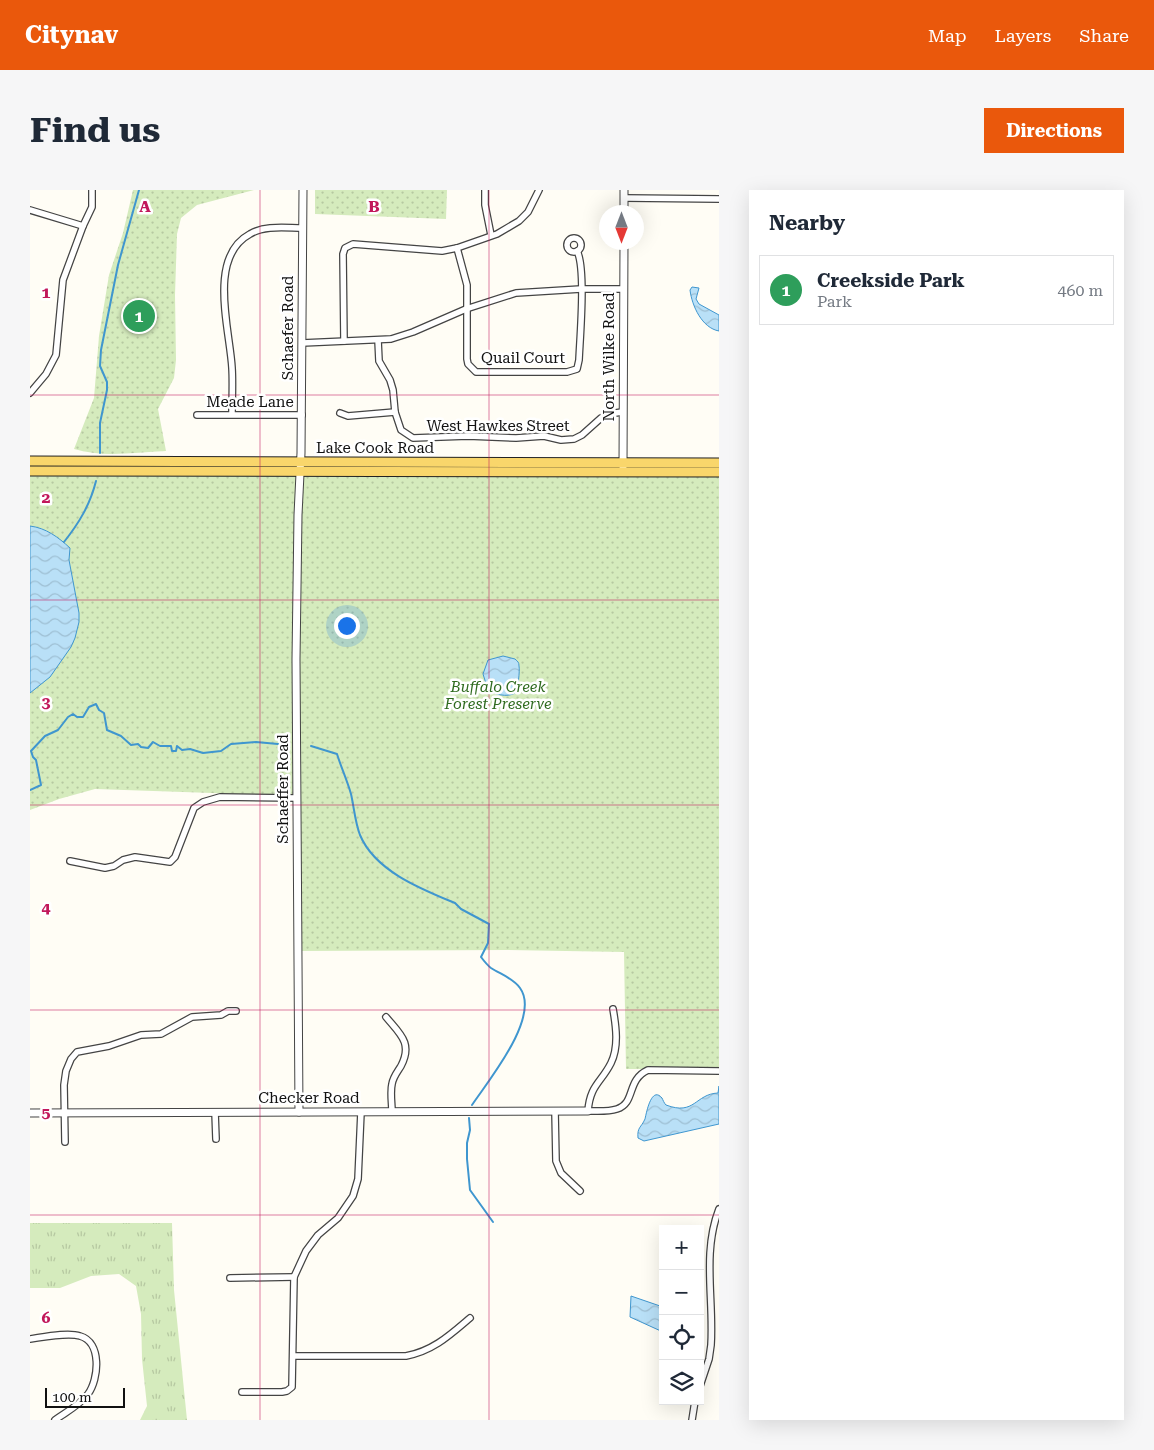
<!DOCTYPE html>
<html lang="en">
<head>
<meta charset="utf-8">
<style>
  body { margin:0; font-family:"Roboto Serif",serif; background:#f6f6f7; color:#1f2937 }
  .controls { position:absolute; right:15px; bottom:15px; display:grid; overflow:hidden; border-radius:0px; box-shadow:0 5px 20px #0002 }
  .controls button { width:45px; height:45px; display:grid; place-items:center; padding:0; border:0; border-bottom:1px solid #e0e1e3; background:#fff; color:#1f2937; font:25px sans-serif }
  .compass { position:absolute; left:569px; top:15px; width:45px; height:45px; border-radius:50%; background:#fff; box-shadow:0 5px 20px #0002; rotate:180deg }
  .scale { position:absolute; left:15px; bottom:12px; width:80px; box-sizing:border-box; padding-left:5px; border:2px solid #111; border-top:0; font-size:14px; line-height:18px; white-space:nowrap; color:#111; -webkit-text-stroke:4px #fff; paint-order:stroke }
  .you { position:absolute; left:316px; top:435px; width:18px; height:18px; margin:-12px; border:4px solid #fff; border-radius:50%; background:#1a73e8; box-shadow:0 0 0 8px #1a73e833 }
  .badge { display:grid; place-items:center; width:32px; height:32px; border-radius:50%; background:#ea580c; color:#fff; font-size:16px; font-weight:700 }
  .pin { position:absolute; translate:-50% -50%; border:2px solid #fff; box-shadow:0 1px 5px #0006 }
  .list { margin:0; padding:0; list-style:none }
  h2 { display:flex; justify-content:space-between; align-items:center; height:65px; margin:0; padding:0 20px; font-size:21px }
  h2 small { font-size:16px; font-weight:400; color:#747a83 }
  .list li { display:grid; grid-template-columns:32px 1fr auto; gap:15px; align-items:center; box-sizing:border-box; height:70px; margin:0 10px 10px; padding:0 10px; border:1px solid #e0e1e3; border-radius:0px }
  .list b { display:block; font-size:19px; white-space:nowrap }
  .list p { margin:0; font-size:16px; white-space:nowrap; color:#747a83 }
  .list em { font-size:16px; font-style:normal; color:#747a83 }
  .icon { flex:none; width:28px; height:28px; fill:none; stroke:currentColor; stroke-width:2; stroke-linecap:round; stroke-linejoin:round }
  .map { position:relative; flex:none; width:689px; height:1230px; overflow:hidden; border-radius:0px }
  header { display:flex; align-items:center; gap:30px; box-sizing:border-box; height:70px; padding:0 25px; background:#ea580c; color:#fff }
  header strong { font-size:24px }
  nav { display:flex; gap:28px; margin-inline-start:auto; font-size:18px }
  .intro { display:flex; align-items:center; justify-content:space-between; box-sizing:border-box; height:120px; padding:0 30px }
  h1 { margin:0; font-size:35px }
  .button { padding:12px 22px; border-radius:0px; background:#ea580c; color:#fff; font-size:18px; font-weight:700 }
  main { display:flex; gap:30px; padding:0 30px }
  aside { flex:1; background:#fff; border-radius:0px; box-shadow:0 5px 20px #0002 }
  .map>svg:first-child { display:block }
  .grass { fill:url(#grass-tufts) }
  .park { fill:url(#park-dots) }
  .water { fill:url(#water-waves); stroke:#3f96cf }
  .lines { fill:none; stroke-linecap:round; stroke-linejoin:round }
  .stream { stroke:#3f96cf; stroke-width:2 }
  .minor-casing { stroke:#444; stroke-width:8 }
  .tertiary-casing { stroke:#444; stroke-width:9 }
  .primary-casing { stroke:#222; stroke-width:11 }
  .minor { stroke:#fff; stroke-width:5.5 }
  .tertiary { stroke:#fff; stroke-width:7 }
  .primary { stroke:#f9d66b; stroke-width:9 }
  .grid { fill:none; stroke:#c2185b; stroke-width:1; stroke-opacity:0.55 }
  .labels { text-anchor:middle; stroke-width:5; stroke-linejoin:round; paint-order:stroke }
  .street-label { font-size:15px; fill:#111; stroke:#fff }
  .park-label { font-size:15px; font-style:italic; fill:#2f6b1f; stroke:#fff }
  .grid-label { font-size:16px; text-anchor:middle; font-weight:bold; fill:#c2185b; stroke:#fff; stroke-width:5; stroke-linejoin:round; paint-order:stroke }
</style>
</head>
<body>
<header>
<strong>Citynav</strong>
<nav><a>Map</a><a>Layers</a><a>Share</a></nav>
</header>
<div class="intro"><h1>Find us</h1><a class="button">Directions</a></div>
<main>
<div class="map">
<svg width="689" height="1230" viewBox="0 0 689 1230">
  <defs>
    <pattern id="grass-tufts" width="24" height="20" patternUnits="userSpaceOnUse" patternTransform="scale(1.25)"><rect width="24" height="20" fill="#d5ebbd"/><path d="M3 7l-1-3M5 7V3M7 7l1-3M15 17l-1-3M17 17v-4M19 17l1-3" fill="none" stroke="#b6c8a1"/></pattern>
    <pattern id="park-dots" width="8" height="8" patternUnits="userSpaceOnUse" patternTransform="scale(1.25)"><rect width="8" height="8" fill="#d5ebbd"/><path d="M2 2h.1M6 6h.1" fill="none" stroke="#b6c8a1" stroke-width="1.8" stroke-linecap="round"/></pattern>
    <pattern id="water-waves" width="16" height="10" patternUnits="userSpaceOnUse" patternTransform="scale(1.25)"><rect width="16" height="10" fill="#b9e0f7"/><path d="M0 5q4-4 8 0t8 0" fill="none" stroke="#9ebfd3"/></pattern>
  </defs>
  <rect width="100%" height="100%" fill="#fffdf5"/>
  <polygon class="grass" points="0,1033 142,1033 144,1100 157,1230 110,1230 117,1216 112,1169 111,1124 106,1096 89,1084 61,1086 30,1098 0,1098"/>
  <g class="park">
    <path d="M103 0H224L167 15 151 28 147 44 145 105 146 170 144 188 128 219 136 261C106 262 73 268 44 259L64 208 69 146 79 85 93 43Z"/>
    <polygon points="285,0 417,0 416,29 285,24"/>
    <polygon points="0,285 689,286 689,879 596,879 594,762 476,760 271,761 270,606 65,599 29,609 0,620"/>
  </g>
  <g class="water">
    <path d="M662 97 669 98 666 109 669 114 689 125V141C672 138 662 116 660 100Z"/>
    <path d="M0 336C16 338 28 347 40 358L39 370 49 423V432L45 448 41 457 20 487 0 503Z"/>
    <path d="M473 466 485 469C488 472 489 472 489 476 490 480 488 501 485 503 477 508 464 504 458 500L453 484 458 470Z"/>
    <path d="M689 896V934L614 951 608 948C607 937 611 938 615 929 616 925 621 895 632 908 633 910 634 913 636 915 665 926 665 904 688 903Z"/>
    <polygon points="601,1106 633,1117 633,1142 600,1127"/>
  </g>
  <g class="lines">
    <g class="stream">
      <polyline points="70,263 70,233 77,200 77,192 70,176 71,160 88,75 109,0"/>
      <path d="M34 352C49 333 60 315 66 291"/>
      <path d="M281 556 307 564C311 577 317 590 321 604 324 617 325 632 330 645 345 681 391 699 425 713L431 719 459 734 458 753 451 767C454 771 457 775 461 778 470 784 483 788 490 798 511 827 458 891 442 915"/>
      <polyline points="0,600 11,595 6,570 3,567 1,561 15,546 28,540 38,527 43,524 47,527 53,527 59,517 66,514 69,520 74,523 77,540 91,546 101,555 108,554 111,557 118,558 123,552 130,556 141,556 142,561 146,561 147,556 152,560 160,559 173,563 191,561 201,554 226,552 259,555"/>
      <polyline points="439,928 440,940 437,953 437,969 440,1000 463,1032"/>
    </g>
    <defs>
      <g id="minor">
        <polyline points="455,0 455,15 461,45"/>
        <polyline points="595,8 689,9"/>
        <polyline points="0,20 53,36"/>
        <circle cx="544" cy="55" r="7"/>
        <path d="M427 58 437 95V169L438 174 446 182H537L547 179 549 170C550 147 556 78 547 61"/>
        <polyline points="348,150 349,171 360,190 363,200 365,222 371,240 383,248 438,246 486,248 514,246 531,250 544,249 552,245 571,228 579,224 592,222"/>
        <polyline points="314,151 313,64 315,58 323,54 412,61 427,58 467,44 489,31 498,22 509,0"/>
        <polyline points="272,153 361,149 383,142 436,119 486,103 551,99 593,99"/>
        <polyline points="0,203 16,184 26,165 33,90 53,36 62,17 62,0"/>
        <polyline points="310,223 318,226 365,222"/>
        <path d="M202 224C202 209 203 193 202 178 200 140 177 67 220 44 235 35 255 38 273 38"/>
        <polyline points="167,225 272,225"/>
        <polyline points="40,671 75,678 84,676 93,670 105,667 140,672 145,667 164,618 173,612 190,607 267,608"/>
        <path d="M583 819C586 836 589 857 581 873 571 893 560 895 558 921 568 921 578 922 587 919 606 913 596 890 618 880L689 881"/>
        <path d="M356 827C370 844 383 853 371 876 368 881 363 887 362 894 360 902 362 913 362 922"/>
        <polyline points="525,921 526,971 531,983 550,1001"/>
        <polyline points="185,922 186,949"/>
        <polyline points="35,952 34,895 36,881 41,869 47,862 79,856 111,845 131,844 162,827 191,825 198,821 206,821"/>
        <polyline points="200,1088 264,1087"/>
        <path d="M0 1149C14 1147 38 1142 50 1146 72 1152 69 1189 58 1204 50 1215 36 1222 25 1230"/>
        <path d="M263 1166H376C403 1161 420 1145 440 1128"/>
        <path d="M670 1196 679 1169 681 1155C684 1109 672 1063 689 1019"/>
        <polyline points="212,1202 252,1202 257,1201 262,1197 264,1087 276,1061 288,1045 308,1028 323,1006 328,989 331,922"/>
        <polyline points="662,1230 665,1211"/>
      </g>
      <g id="tertiary">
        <polyline points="594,22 594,0"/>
        <polyline points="593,277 594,52"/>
        <polyline points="269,922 266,469 268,325 271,263 273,0"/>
        <polyline points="0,923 558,921"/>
      </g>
      <g id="primary">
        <polyline points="0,271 689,273"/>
        <polyline points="0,281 689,282"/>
      </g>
    </defs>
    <use href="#minor" class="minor-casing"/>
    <use href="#tertiary" class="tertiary-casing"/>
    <use href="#primary" class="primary-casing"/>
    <use href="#minor" class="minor"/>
    <use href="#tertiary" class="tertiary"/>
    <use href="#primary" class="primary"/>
  </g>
  <path class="grid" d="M230 0V1230M459 0V1230M0 205H689M0 410H689M0 615H689M0 820H689M0 1025H689"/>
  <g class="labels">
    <g class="street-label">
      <text transform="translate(258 138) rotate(-90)" y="5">Schaefer Road</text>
      <text transform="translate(579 167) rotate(-90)" y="5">North Wilke Road</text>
      <text x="493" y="173">Quail Court</text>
      <text x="220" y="217">Meade Lane</text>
      <text x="468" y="241">West Hawkes Street</text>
      <text x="345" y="263">Lake Cook Road</text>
      <text transform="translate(253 599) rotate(-90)" y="5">Schaeffer Road</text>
      <text x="279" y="913">Checker Road</text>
    </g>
    <g class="park-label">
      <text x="468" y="502">Buffalo Creek<tspan x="468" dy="17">Forest Preserve</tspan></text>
    </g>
  </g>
  <g class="grid-label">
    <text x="115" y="22">A</text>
    <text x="344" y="22">B</text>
    <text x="16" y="108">1</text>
    <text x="16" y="313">2</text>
    <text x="16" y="518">3</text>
    <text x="16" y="723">4</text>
    <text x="16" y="928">5</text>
    <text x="16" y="1133">6</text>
  </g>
</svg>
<div class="controls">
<button>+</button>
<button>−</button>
<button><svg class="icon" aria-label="locate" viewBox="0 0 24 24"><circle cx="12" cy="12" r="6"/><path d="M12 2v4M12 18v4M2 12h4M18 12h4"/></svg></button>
<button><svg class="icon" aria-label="layers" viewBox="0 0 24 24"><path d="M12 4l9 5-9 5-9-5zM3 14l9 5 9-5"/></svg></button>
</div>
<svg class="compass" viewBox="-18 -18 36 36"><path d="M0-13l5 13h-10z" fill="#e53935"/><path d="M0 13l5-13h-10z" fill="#747a83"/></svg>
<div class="scale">100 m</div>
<div class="you"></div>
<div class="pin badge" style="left:109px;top:126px;background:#2e9e5b">1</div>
</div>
<aside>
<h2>Nearby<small></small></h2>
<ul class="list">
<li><span class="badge" style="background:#2e9e5b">1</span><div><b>Creekside Park</b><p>Park</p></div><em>460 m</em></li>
</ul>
</aside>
</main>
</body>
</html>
